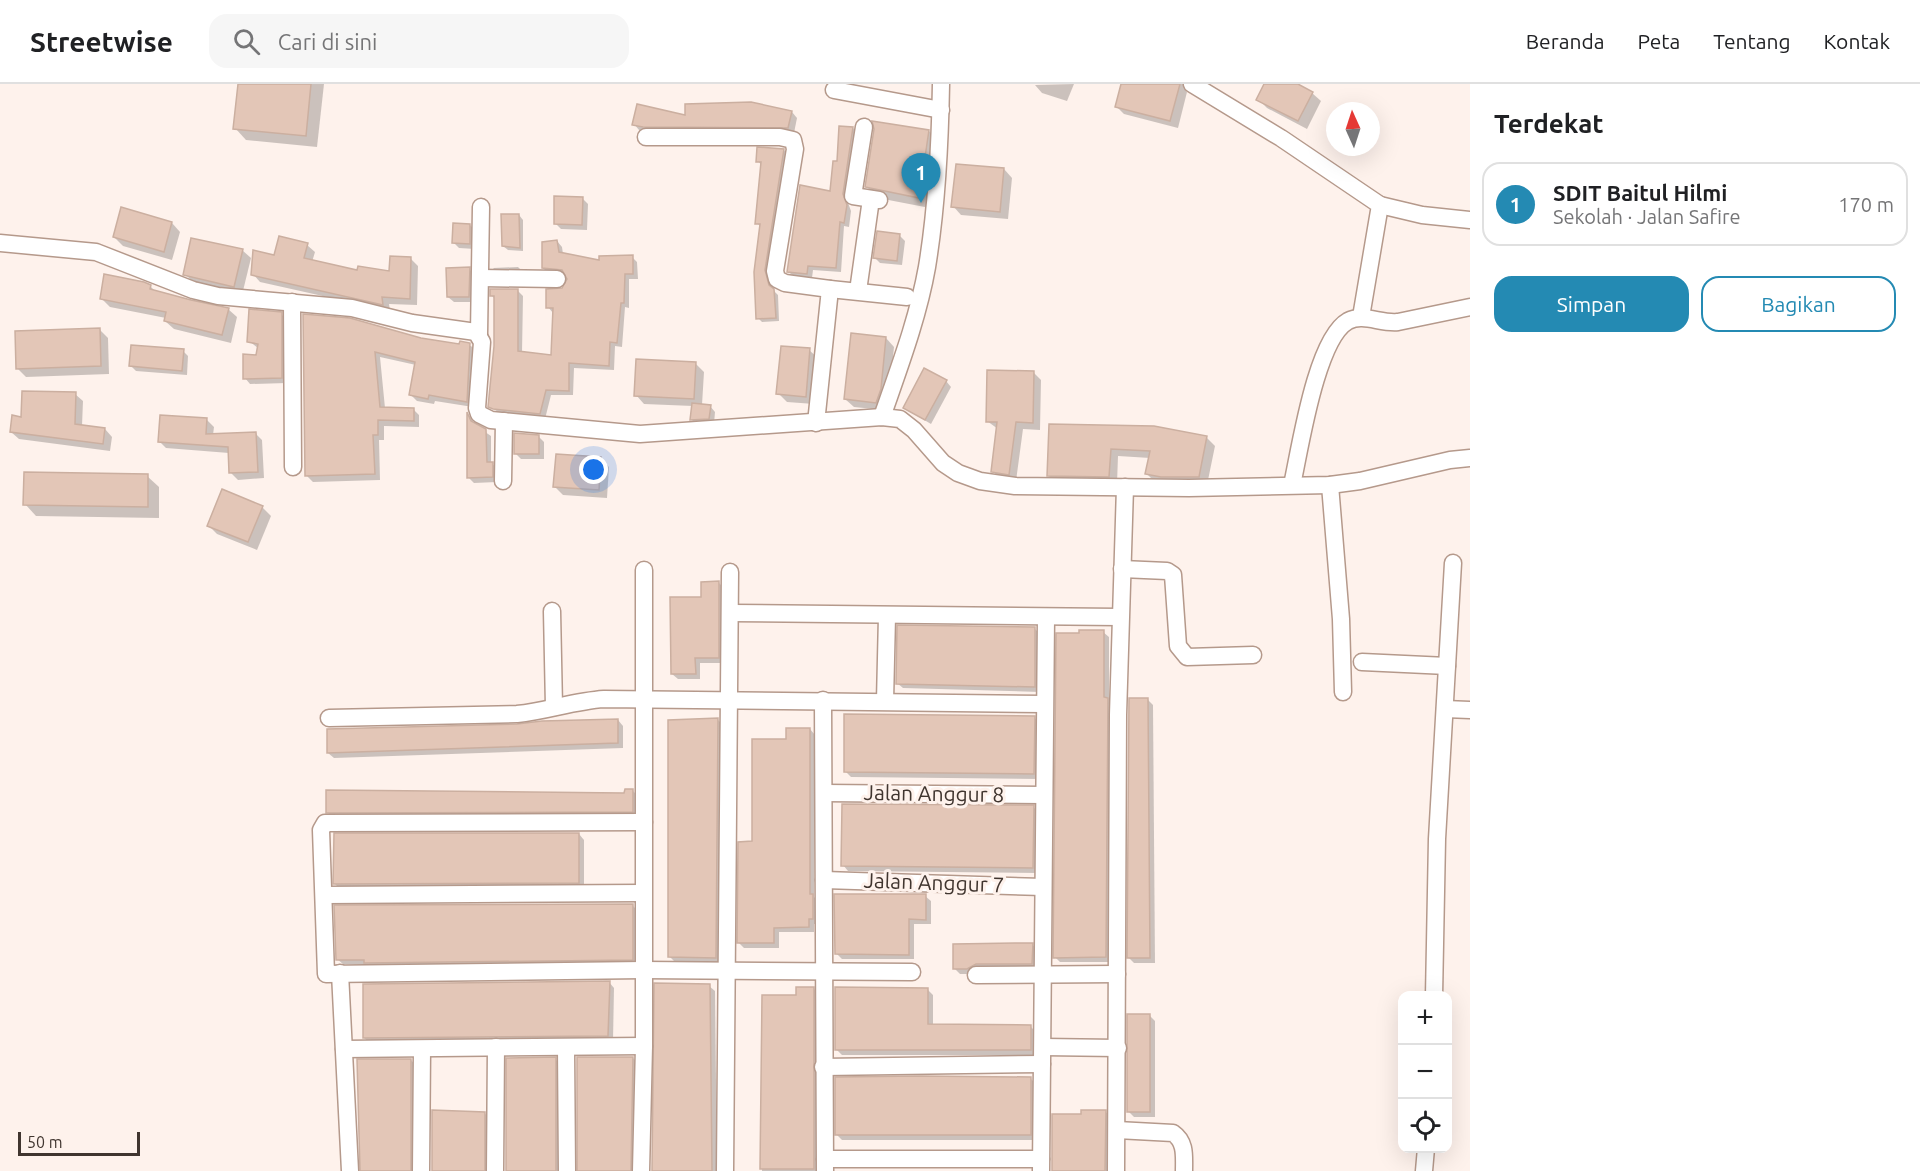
<!DOCTYPE html>
<html lang="id">
<head>
<meta charset="utf-8">
<style>
  body { margin:0; font-family:Ubuntu,sans-serif; background:#f6f6f6; color:#202124 }
  .controls { position:absolute; right:18px; bottom:18px; display:grid; overflow:hidden; border-radius:12px; box-shadow:0 6px 24px #0002 }
  .controls button { width:54px; height:54px; display:grid; place-items:center; padding:0; border:0; border-bottom:2px solid #e0e0e0; background:#fff; color:#202124; font:30px sans-serif }
  .compass { position:absolute; left:1326px; top:18px; width:54px; height:54px; border-radius:50%; background:#fff; box-shadow:0 6px 24px #0002; rotate:357deg }
  .scale { position:absolute; left:18px; bottom:15px; width:122px; box-sizing:border-box; padding-left:6px; border:3px solid #40352f; border-top:0; font-size:16px; line-height:21px; white-space:nowrap; color:#40352f; -webkit-text-stroke:4px #fef2ec; paint-order:stroke }
  .you { position:absolute; left:594px; top:386px; width:21px; height:21px; margin:-15px; border:4px solid #fff; border-radius:50%; background:#1a73e8; box-shadow:0 0 0 9px #1a73e833 }
  .badge { display:grid; place-items:center; width:39px; height:39px; border-radius:50%; background:#248ab3; color:#fff; font-size:20px; font-weight:700 }
  .pin { position:absolute; translate:-50% -50px; filter:drop-shadow(0 2px 3px #0008) }
  .pin::after { content:''; position:absolute; top:32px; width:21px; height:18px; background:inherit; clip-path:polygon(0 0,100% 0,50% 100%) }
  .list { margin:0; padding:0; list-style:none }
  h2 { display:flex; justify-content:space-between; align-items:center; height:78px; margin:0; padding:0 24px; font-size:26px }
  h2 small { font-size:20px; font-weight:400; color:#757577 }
  .list li { display:grid; grid-template-columns:39px 1fr auto; gap:18px; align-items:center; box-sizing:border-box; height:84px; margin:0 12px 12px; padding:0 12px; border:2px solid #e0e0e0; border-radius:18px }
  .list b { display:block; font-size:22px; white-space:nowrap }
  .list p { margin:0; font-size:20px; white-space:nowrap; color:#757577 }
  .list em { font-size:20px; font-style:normal; color:#757577 }
  .actions { display:flex; gap:12px; padding:18px 24px }
  .actions a { flex:1; padding:14px 0; border:2px solid #248ab3; border-radius:18px; text-align:center; font-size:21px; color:#248ab3 }
  .actions .main { background:#248ab3; color:#fff }
  .icon { flex:none; width:33px; height:33px; fill:none; stroke:currentColor; stroke-width:2; stroke-linecap:round; stroke-linejoin:round }
  .map { position:relative; flex:none; width:1470px; height:1087px; overflow:hidden }
  header { display:flex; align-items:center; gap:36px; box-sizing:border-box; height:84px; padding:0 30px; background:#fff; border-bottom:2px solid #e0e0e0 }
  header strong { font-size:28px }
  nav { display:flex; gap:33px; margin-inline-start:auto; font-size:21px }
  .search { width:420px; height:54px; background:#f6f6f6; display:flex; align-items:center; gap:15px; box-sizing:border-box; padding:0 21px; border-radius:18px; color:#757577; font-size:22px }
  main { display:flex }
  aside { flex:1; background:#fff }
  .map>svg:first-child { display:block }
  .shadow { fill:#0003 }
  .building { fill:#e3c6b7; stroke:#cbafa0; stroke-width:1.5 }
  .lines { fill:none; stroke-linecap:round; stroke-linejoin:round }
  .minor-casing { stroke:#b5998b; stroke-width:19 }
  .minor { stroke:#fff; stroke-width:16 }
  .labels { text-anchor:middle; stroke-width:6; stroke-linejoin:round; paint-order:stroke }
  .street-label { font-size:21px; fill:#40352f; stroke:#fef2ec }
</style>
</head>
<body>
<header>
<strong>Streetwise</strong>
<div class="search"><svg class="icon" aria-label="search" viewBox="0 0 24 24"><circle cx="10" cy="10" r="6"/><path d="M15 15l6 6"/></svg>Cari di sini</div>
<nav><a>Beranda</a><a>Peta</a><a>Tentang</a><a>Kontak</a></nav>
</header>
<main>
<div class="map">
<svg width="1470" height="1087" viewBox="0 0 1470 1087">
  <rect width="100%" height="100%" fill="#fef2ec"/>
  <g class="shadow">
    <polygon points="239,0 324,0 317,63 246,56 235,44"/>
    <polygon points="1074,0 1067,17 1042,9 1035,1"/>
    <polygon points="1123,0 1186,0 1184,5 1187,8 1178,44 1124,30 1117,23"/>
    <polygon points="1266,0 1295,0 1312,9 1321,17 1307,45 1267,24 1258,15"/>
    <polygon points="792,28 797,34 794,49 650,48 639,46 634,40 687,33"/>
    <polygon points="853,44 858,49 847,116 851,127 849,143 844,142 841,188 813,186 812,194 792,191 787,186 831,108 839,79"/>
    <polygon points="929,47 940,59 930,124 878,114 867,103"/>
    <polygon points="784,66 787,70 768,191 772,205 778,211 779,237 762,238 758,234 761,143 757,139 762,82 758,77"/>
    <polygon points="1004,85 1012,94 1008,135 961,131 953,122"/>
    <polygon points="582,114 588,120 587,146 561,145 555,139"/>
    <polygon points="519,131 523,136 523,167 508,166 503,162"/>
    <polygon points="172,139 180,148 172,176 123,162 114,153"/>
    <polygon points="470,141 475,147 475,165 459,164 453,158"/>
    <polygon points="899,151 905,157 902,181 880,179 875,174"/>
    <polygon points="557,157 562,163 563,170 600,178 632,173 637,178 638,195 629,195 629,224 625,223 622,263 615,262 614,286 574,284 573,311 551,311 545,335 503,331 489,322 495,262 496,216 492,212 517,206 523,212 522,269 552,273 553,229 548,223 569,195 567,190 548,189 543,184"/>
    <polygon points="307,161 315,168 312,178 358,188 391,188 411,175 418,182 417,221 389,220 390,227 260,198 253,190 275,172"/>
    <polygon points="242,166 251,174 242,211 194,199 185,190"/>
    <polygon points="518,183 523,188 498,189 493,184"/>
    <polygon points="469,185 474,190 474,218 454,218 448,213"/>
    <polygon points="150,202 156,208 228,225 237,233 231,259 174,245 165,237 166,234 110,223 101,214"/>
    <polygon points="281,230 286,235 287,299 250,300 245,294 257,273 258,264 249,257"/>
    <polygon points="304,232 421,255 471,262 477,268 473,323 435,317 434,320 417,317 411,311 416,281 380,273 385,324 413,325 419,331 419,343 384,342 384,356 379,356 380,396 313,398 307,392"/>
    <polygon points="99,245 108,254 109,290 26,293 18,285"/>
    <polygon points="886,254 894,263 889,314 884,326 854,323 845,315"/>
    <polygon points="809,266 818,274 814,320 787,318 778,309"/>
    <polygon points="183,267 188,272 187,291 136,287 131,282"/>
    <polygon points="695,279 704,288 702,321 710,322 715,328 714,340 697,341 691,335 693,322 644,320 636,311"/>
    <polygon points="1033,288 1041,296 1040,346 1023,345 1016,397 1000,395 993,387 998,345 987,337"/>
    <polygon points="946,297 951,303 931,340 904,324"/>
    <polygon points="75,310 83,317 82,342 105,345 112,353 110,367 19,355 11,348 23,334"/>
    <polygon points="469,331 475,341 491,352 491,379 498,385 497,398 474,399 469,394"/>
    <polygon points="207,336 214,343 213,351 255,349 262,356 264,394 238,396 230,388 229,369 166,364 159,357"/>
    <polygon points="1050,341 1207,354 1215,362 1207,401 1155,398 1147,390 1150,374 1118,372 1117,400 1056,400 1048,391"/>
    <polygon points="538,352 544,358 544,375 521,375 516,370"/>
    <polygon points="601,375 609,383 607,414 563,411 555,403"/>
    <polygon points="147,392 159,403 159,434 36,432 25,420"/>
    <polygon points="222,409 262,423 271,432 257,466 217,450 209,442"/>
    <polygon points="719,499 724,504 724,579 700,579 700,595 678,595 672,590 703,515"/>
    <polygon points="1034,544 1040,550 1040,608 903,604 897,599"/>
    <polygon points="1103,548 1109,553 1109,617 1113,621 1111,878 1060,878 1055,873 1058,550"/>
    <polygon points="1148,616 1153,621 1155,879 1134,879 1129,874"/>
    <polygon points="1034,633 1039,639 1039,695 851,693 845,687"/>
    <polygon points="618,636 623,642 623,664 334,674 328,669"/>
    <polygon points="718,636 723,641 721,879 675,878 670,873"/>
    <polygon points="810,645 815,651 814,813 818,817 818,840 814,840 814,848 779,848 779,864 744,864 739,859 787,656"/>
    <polygon points="633,707 638,712 638,732 333,733 327,728 626,710"/>
    <polygon points="1033,723 1039,728 1038,789 848,787 843,781"/>
    <polygon points="579,750 584,756 584,804 340,805 335,800"/>
    <polygon points="925,812 931,817 931,840 914,840 914,875 842,875 836,869"/>
    <polygon points="633,822 638,827 638,880 371,884 368,881 343,880 337,875"/>
    <polygon points="1032,860 1037,866 1037,885 973,890 960,890 954,884"/>
    <polygon points="609,898 614,904 613,957 370,959 364,954"/>
    <polygon points="709,902 715,907 717,1087 653,1087"/>
    <polygon points="813,904 819,910 819,1087 762,1087 763,913 798,913"/>
    <polygon points="927,905 933,911 933,942 1030,942 1036,948 1036,971 842,971 836,965"/>
    <polygon points="1150,932 1155,937 1155,1033 1134,1033 1128,1027"/>
    <polygon points="633,974 638,980 636,1087 579,1087"/>
    <polygon points="555,975 560,980 561,1087 507,1087"/>
    <polygon points="411,976 416,982 417,1087 362,1087"/>
    <polygon points="1031,995 1036,1000 1036,1056 842,1056 837,1051"/>
    <polygon points="433,1027 484,1029 490,1034 489,1087 432,1087"/>
    <polygon points="1105,1027 1110,1033 1111,1087 1053,1087 1083,1032"/>
  </g>
  <g class="building">
    <polygon points="238,0 311,0 306,52 233,45"/>
    <polygon points="1121,0 1180,0 1170,37 1115,23"/>
    <polygon points="1264,0 1298,0 1313,8 1298,37 1256,16"/>
    <polygon points="751,18 792,27 788,44 643,43 632,41 637,20 685,31 685,20"/>
    <polygon points="872,37 929,46 919,114 865,103 874,45"/>
    <polygon points="839,42 853,43 843,110 847,121 844,139 840,138 836,184 808,182 807,190 787,188 800,101 830,107 833,77 837,77"/>
    <polygon points="757,63 784,65 765,186 769,201 774,205 776,234 756,235 754,188 760,140 755,140 761,78 756,78"/>
    <polygon points="956,80 1004,84 1000,128 951,123"/>
    <polygon points="554,112 583,113 582,141 554,140"/>
    <polygon points="121,123 172,138 164,168 113,153"/>
    <polygon points="501,130 519,130 520,164 502,162"/>
    <polygon points="453,139 470,140 470,160 452,159"/>
    <polygon points="877,147 900,150 897,177 873,174"/>
    <polygon points="279,152 308,159 304,174 357,186 358,182 389,187 390,172 411,173 410,215 382,213 383,221 251,191 253,166 274,171"/>
    <polygon points="191,154 243,165 234,203 183,191"/>
    <polygon points="557,156 559,168 599,176 599,172 633,171 633,190 625,190 624,219 621,219 617,259 610,258 609,282 569,279 569,307 546,306 540,330 493,325 488,323 494,262 494,212 490,212 490,205 518,205 518,267 551,271 553,224 546,224 546,205 562,204 567,195 562,186 542,184 542,158"/>
    <polygon points="470,183 469,213 447,213 446,184"/>
    <polygon points="104,190 144,198 151,201 150,205 191,216 229,224 222,251 164,237 166,228 100,215"/>
    <polygon points="249,225 282,228 282,294 243,295 243,270 256,271 258,260 247,258"/>
    <polygon points="303,230 350,234 421,254 459,260 460,257 470,259 467,318 429,311 428,315 409,311 415,278 375,268 380,323 414,324 414,337 378,336 378,351 373,351 375,390 305,392"/>
    <polygon points="100,244 101,282 16,285 15,247"/>
    <polygon points="851,249 886,253 881,305 876,319 844,315"/>
    <polygon points="131,261 184,265 182,287 129,282"/>
    <polygon points="781,262 810,264 806,313 776,310"/>
    <polygon points="636,275 696,278 694,315 634,312"/>
    <polygon points="924,284 947,296 925,336 903,324"/>
    <polygon points="987,286 1034,287 1033,339 1016,338 1009,391 991,388 997,338 986,338"/>
    <polygon points="22,307 76,308 75,340 105,344 103,360 10,348 12,331 21,333"/>
    <polygon points="692,319 711,321 709,335 690,336"/>
    <polygon points="467,328 471,337 486,345 487,378 493,378 493,393 467,394"/>
    <polygon points="160,331 207,334 206,350 256,348 258,388 229,389 228,363 158,358"/>
    <polygon points="1049,340 1154,342 1207,352 1199,393 1161,393 1145,390 1150,367 1111,365 1109,393 1047,392"/>
    <polygon points="514,349 539,351 539,370 514,370"/>
    <polygon points="556,370 601,373 599,406 553,403"/>
    <polygon points="24,388 148,390 148,423 23,421"/>
    <polygon points="222,405 263,422 248,458 207,442"/>
    <polygon points="719,497 719,574 695,574 696,590 671,590 670,513 701,513 701,498"/>
    <polygon points="897,541 1035,543 1035,603 896,600"/>
    <polygon points="1079,546 1104,546 1104,613 1108,614 1106,873 1053,874 1056,549 1079,549"/>
    <polygon points="1129,614 1148,614 1150,874 1127,874"/>
    <polygon points="844,630 1035,632 1034,690 844,688"/>
    <polygon points="718,634 716,874 668,873 668,636"/>
    <polygon points="618,635 618,659 327,669 327,645 517,640 542,637"/>
    <polygon points="786,644 810,644 810,810 813,810 813,835 809,835 809,843 774,844 774,859 737,859 738,758 752,757 752,655 786,655"/>
    <polygon points="625,705 633,705 633,728 326,729 326,706 624,709"/>
    <polygon points="842,720 1034,721 1033,784 841,782"/>
    <polygon points="334,749 579,749 579,799 333,800"/>
    <polygon points="834,810 926,810 926,836 909,835 909,871 835,870"/>
    <polygon points="633,820 633,876 364,879 364,876 336,876 334,821"/>
    <polygon points="1015,859 1033,859 1032,880 976,880 967,885 953,885 953,860"/>
    <polygon points="610,897 608,952 363,954 363,900"/>
    <polygon points="654,899 710,900 712,1087 652,1087"/>
    <polygon points="796,903 814,903 814,1085 760,1085 762,911 796,911"/>
    <polygon points="835,903 928,904 928,940 1031,941 1031,966 835,966"/>
    <rect x="1127" y="930" width="23" height="98"/>
    <polygon points="556,973 556,1087 506,1087 506,974"/>
    <polygon points="577,973 633,973 631,1087 577,1087"/>
    <polygon points="357,975 411,975 411,1087 360,1087"/>
    <polygon points="921,992 1031,993 1031,1051 835,1051 835,993"/>
    <polygon points="432,1026 485,1028 485,1087 432,1087"/>
    <polygon points="1081,1026 1106,1026 1105,1087 1052,1087 1052,1030 1081,1030"/>
  </g>
  <g class="lines">
    <defs>
      <g id="minor">
        <polyline points="1192,0 1281,54 1380,121 1361,233"/>
        <polyline points="834,6 941,26"/>
        <polyline points="864,43 853,112 879,116"/>
        <polyline points="646,53 780,53 793,56 795,65 775,187 777,195 785,199 830,205 816,339"/>
        <polyline points="1380,121 1422,131 1470,136"/>
        <polyline points="0,159 96,168 193,206 218,212 352,224 412,239 476,248 482,258 477,324 479,330 491,336 640,350 882,333 900,335 914,346 943,379 958,389 980,397 1015,402 1189,404 1330,401 1360,397 1450,376 1470,374"/>
        <polyline points="481,194 557,195"/>
        <polyline points="830,205 907,213"/>
        <polyline points="858,207 871,115"/>
        <polyline points="292,218 293,383"/>
        <polyline points="479,250 481,123"/>
        <path d="M882 333C899 284 918 234 927 183 937 122 940 62 941 0"/>
        <polyline points="503,397 504,337"/>
        <path d="M1292 401C1300 365 1316 255 1348 237 1363 229 1381 240 1398 238L1470 223"/>
        <polyline points="1330,401 1341,535 1343,608"/>
        <polyline points="1122,485 1167,487 1173,491 1178,562 1187,573 1253,571"/>
        <polyline points="552,527 554,623"/>
        <polyline points="731,529 1120,533"/>
        <polyline points="1362,578 1447,582"/>
        <polyline points="823,616 825,1087"/>
        <polyline points="885,617 887,532"/>
        <polyline points="1445,625 1470,626"/>
        <path d="M329 634 517 630C547 627 574 617 604 615L1043 620"/>
        <polyline points="824,709 1043,711"/>
        <polyline points="644,738 325,739 321,746 326,890 643,886 912,888"/>
        <polyline points="824,796 1043,803"/>
        <polyline points="325,811 643,809"/>
        <polyline points="340,889 350,1087"/>
        <polyline points="976,891 1117,890"/>
        <polyline points="1434,912 1437,755 1453,479"/>
        <polyline points="1043,963 1118,964"/>
        <polyline points="566,964 567,1087"/>
        <polyline points="344,965 644,962"/>
        <polyline points="823,983 1042,980"/>
        <path d="M1117 1046 1173 1049C1186 1058 1184 1072 1184 1087"/>
        <polyline points="825,1075 1041,1075"/>
        <polyline points="421,1087 422,965"/>
        <polyline points="495,1087 496,963"/>
        <polyline points="641,1087 644,962 644,486"/>
        <polyline points="725,1087 730,488"/>
        <polyline points="1041,1087 1046,533"/>
        <polyline points="1116,1087 1118,631 1125,403"/>
        <polyline points="1424,1087 1426,1064"/>
      </g>
    </defs>
    <use href="#minor" class="minor-casing"/>
    <use href="#minor" class="minor"/>
  </g>
  <g class="labels">
    <g class="street-label">
      <text transform="translate(934 710) rotate(1)" y="7">Jalan Anggur 8</text>
      <text transform="translate(934 799) rotate(2)" y="7">Jalan Anggur 7</text>
    </g>
  </g>
</svg>
<div class="controls">
<button>+</button>
<button>−</button>
<button><svg class="icon" aria-label="locate" viewBox="0 0 24 24"><circle cx="12" cy="12" r="6"/><path d="M12 2v4M12 18v4M2 12h4M18 12h4"/></svg></button>
</div>
<svg class="compass" viewBox="-18 -18 36 36"><path d="M0-13l5 13h-10z" fill="#e53935"/><path d="M0 13l5-13h-10z" fill="#757577"/></svg>
<div class="scale">50 m</div>
<div class="you"></div>
<div class="pin badge" style="left:921px;top:119px">1</div>
</div>
<aside>
<h2>Terdekat<small></small></h2>
<ul class="list">
<li><span class="badge">1</span><div><b>SDIT Baitul Hilmi</b><p>Sekolah · Jalan Safire</p></div><em>170 m</em></li>
</ul>
<div class="actions"><a class="main">Simpan</a><a>Bagikan</a></div>
</aside>
</main>
</body>
</html>
